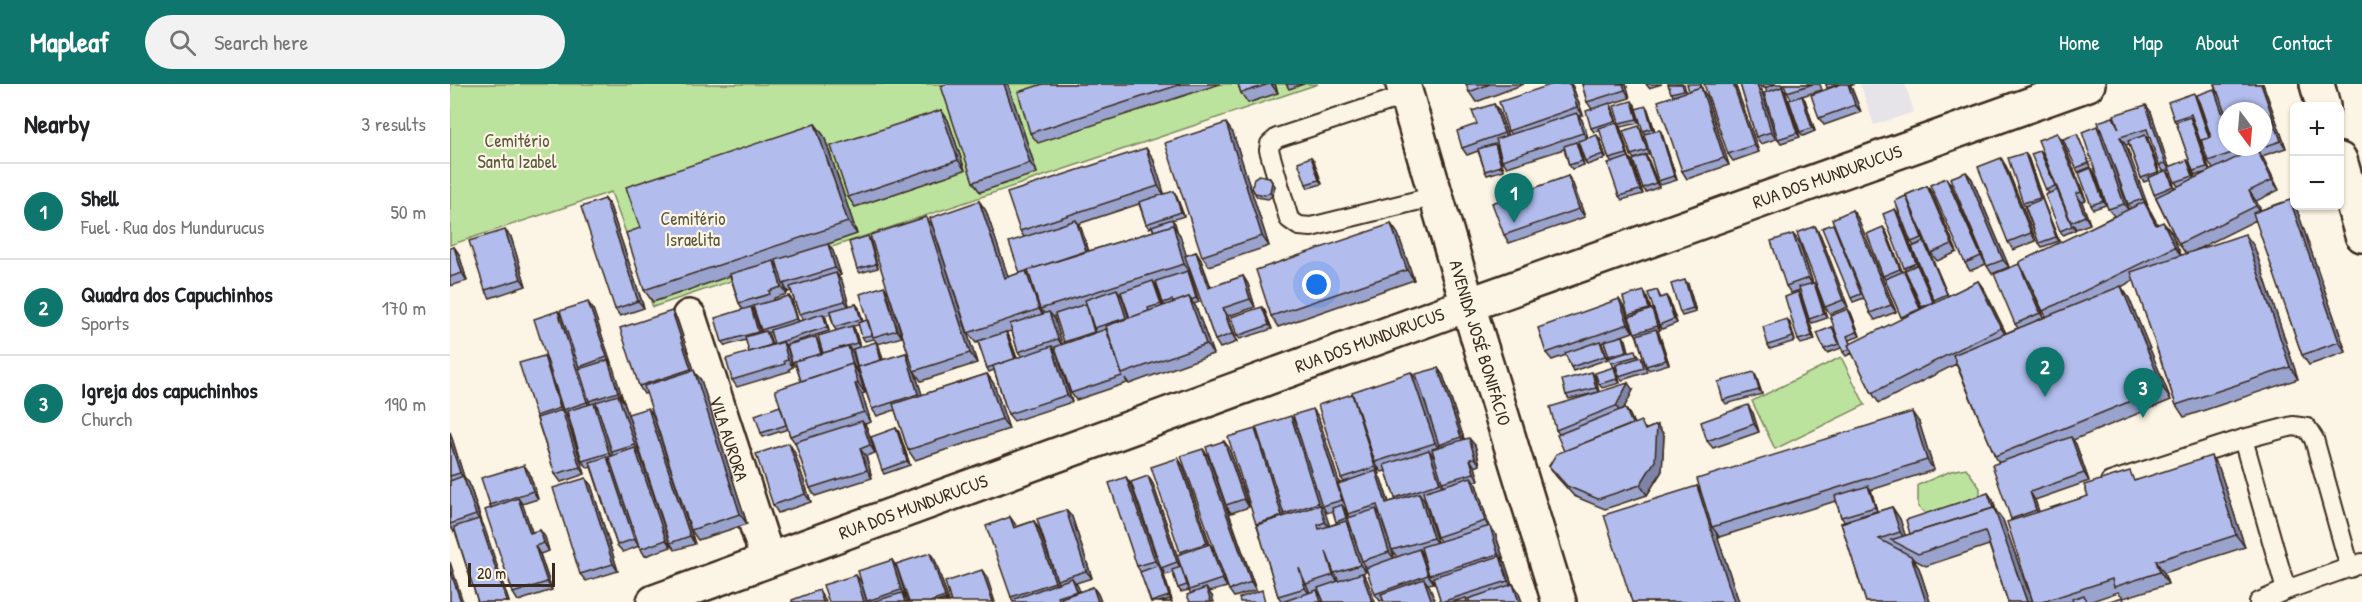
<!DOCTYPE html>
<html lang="en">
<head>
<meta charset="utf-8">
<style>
  body { margin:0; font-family:"Patrick Hand",sans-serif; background:#f2f2f2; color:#202124 }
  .controls { position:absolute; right:18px; top:18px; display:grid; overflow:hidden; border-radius:9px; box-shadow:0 2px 4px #0004 }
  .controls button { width:54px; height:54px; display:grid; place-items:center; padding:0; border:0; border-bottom:2px solid #e0e0e0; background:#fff; color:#202124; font:30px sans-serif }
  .compass { position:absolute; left:1768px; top:18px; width:54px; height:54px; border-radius:50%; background:#fff; box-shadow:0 2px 4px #0004; rotate:164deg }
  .scale { position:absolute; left:18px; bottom:15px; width:87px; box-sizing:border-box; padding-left:6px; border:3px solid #3b2a1e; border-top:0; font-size:16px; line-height:21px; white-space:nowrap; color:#3b2a1e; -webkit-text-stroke:4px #fcf5e5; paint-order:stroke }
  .you { position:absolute; left:867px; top:201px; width:21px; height:21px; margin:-15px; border:4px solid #fff; border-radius:50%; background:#1a73e8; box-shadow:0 0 0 9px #1a73e833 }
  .badge { display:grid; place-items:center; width:39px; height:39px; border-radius:50%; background:#0f766e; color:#fff; font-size:20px; font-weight:700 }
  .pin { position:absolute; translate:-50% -50px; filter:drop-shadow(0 2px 3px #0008) }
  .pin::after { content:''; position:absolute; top:32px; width:21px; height:18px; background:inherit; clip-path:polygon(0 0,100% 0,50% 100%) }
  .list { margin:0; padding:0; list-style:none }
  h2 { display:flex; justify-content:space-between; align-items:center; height:78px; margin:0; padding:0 24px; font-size:26px }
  h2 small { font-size:20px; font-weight:400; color:#757577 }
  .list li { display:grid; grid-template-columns:39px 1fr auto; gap:18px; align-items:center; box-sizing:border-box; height:96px; padding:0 24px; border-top:2px solid #e0e0e0 }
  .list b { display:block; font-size:22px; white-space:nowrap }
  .list p { margin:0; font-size:20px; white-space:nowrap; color:#757577 }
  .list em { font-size:20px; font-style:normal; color:#757577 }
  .icon { flex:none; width:33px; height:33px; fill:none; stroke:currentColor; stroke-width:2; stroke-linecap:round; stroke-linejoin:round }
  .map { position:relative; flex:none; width:1912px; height:518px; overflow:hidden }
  header { display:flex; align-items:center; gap:36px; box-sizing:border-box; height:84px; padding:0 30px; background:#0f766e; color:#fff }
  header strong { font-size:28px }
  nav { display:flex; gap:33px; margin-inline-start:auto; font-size:21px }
  .search { width:420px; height:54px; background:#f2f2f2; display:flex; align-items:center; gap:15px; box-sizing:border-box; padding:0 21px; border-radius:33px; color:#757577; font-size:22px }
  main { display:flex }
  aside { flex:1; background:#fff }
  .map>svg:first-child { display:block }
  .built { fill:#e6e4e8 }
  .green { fill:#bce39e; stroke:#7c865e; stroke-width:1.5 }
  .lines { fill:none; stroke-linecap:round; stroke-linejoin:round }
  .service-casing { stroke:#3b2a1e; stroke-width:22 }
  .minor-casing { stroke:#3b2a1e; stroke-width:38 }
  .tertiary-casing { stroke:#3b2a1e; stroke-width:38 }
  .secondary-casing { stroke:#3b2a1e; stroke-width:38 }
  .service { stroke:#fcf5e5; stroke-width:18 }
  .minor { stroke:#fcf5e5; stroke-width:33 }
  .tertiary { stroke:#fcf5e5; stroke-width:33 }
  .secondary { stroke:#fcf5e5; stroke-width:33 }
  .wall { fill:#99a3cd; stroke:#3b2a1e; stroke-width:1.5; fill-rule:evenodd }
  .shaded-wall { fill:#7d84a7; stroke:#3b2a1e; stroke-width:1.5 }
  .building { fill:#b2bdee; stroke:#3b2a1e; stroke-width:1.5 }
  .labels { text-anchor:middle; stroke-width:4.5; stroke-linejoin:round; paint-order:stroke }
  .park-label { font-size:18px; fill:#5b583e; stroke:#fcf5e5 }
  .street-label { font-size:18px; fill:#3b2a1e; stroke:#fcf5e5 }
</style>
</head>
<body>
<header>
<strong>Mapleaf</strong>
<div class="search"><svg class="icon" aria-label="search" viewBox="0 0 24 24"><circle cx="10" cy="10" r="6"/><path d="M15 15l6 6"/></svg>Search here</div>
<nav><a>Home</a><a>Map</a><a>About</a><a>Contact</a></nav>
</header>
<main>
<aside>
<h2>Nearby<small>3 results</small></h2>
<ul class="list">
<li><span class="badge">1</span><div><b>Shell</b><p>Fuel · Rua dos Mundurucus</p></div><em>50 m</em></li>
<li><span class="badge">2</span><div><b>Quadra dos Capuchinhos</b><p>Sports</p></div><em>170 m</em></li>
<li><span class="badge">3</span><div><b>Igreja dos capuchinhos</b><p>Church</p></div><em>190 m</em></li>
</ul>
</aside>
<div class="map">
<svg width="1912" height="518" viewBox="0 0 1912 518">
  <rect width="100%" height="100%" fill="#fcf5e5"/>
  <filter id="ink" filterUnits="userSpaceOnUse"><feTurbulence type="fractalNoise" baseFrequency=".0167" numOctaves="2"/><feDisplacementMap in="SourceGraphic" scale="12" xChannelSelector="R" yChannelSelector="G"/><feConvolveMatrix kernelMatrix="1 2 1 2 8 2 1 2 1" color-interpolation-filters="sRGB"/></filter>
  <g filter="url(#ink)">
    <polygon class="built" points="1410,0 1455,0 1464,28 1424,41"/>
    <g class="green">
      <polygon points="0,0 868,0 203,223 161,108 0,161"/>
      <polygon points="1391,273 1415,321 1325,365 1302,317"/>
      <polygon points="1516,384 1530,404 1530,416 1478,435 1474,428 1468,423 1468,401 1501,387"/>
    </g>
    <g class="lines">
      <defs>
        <g id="service">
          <polyline points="957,11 827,54 820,60 819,66 839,135 849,142 861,143 986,112"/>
          <polyline points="1793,355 1836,506"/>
          <polyline points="1660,398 1793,355 1843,342 1857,344 1864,355 1900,484"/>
          <polyline points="1809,518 1836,506 1912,479"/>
        </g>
        <g id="minor">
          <path id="s1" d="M239 233 318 476"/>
        </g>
        <g id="tertiary">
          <path id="s2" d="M204 518 995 229 1638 0"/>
        </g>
        <g id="secondary">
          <path id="s3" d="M953 0 1018 221 1109 518"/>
          <polyline points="1867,0 1873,22"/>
          <polyline points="1890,76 1912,151"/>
        </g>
      </defs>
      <use href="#service" class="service-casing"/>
      <use href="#minor" class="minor-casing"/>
      <use href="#tertiary" class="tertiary-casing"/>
      <use href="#secondary" class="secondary-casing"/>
      <use href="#service" class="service"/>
      <use href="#minor" class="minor"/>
      <use href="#tertiary" class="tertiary"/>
      <use href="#secondary" class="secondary"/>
    </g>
    <g class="wall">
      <polygon points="558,0 587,89 530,108 523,98"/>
      <polygon points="593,0 770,0 588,59 580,49"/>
      <polygon points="788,0 825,0 828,9 798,19 791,9"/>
      <polygon points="836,0 854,0 839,5"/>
      <polygon points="1016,0 1074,0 1026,18 1019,8"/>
      <polygon points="1103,0 1121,0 1123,3 1133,31 1129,32 1132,36 1138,54 1150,55 1156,74 1137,81 1135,77 1129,60 1128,60 1134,81 1122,85 1119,81 1114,65 1057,83 1052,76 1047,61 1045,61 1047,64 1054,86 1037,91 1035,87 1028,67 1017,71 1012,64 1027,40 1044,20 1049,27 1058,52 1061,50 1058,47"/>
      <polygon points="1132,0 1176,0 1180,14 1160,20 1162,23 1167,39 1170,43 1179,73 1182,77 1193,110 1172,116 1169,112 1162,79 1159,75 1150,46 1144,48 1141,44 1142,25 1137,18"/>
      <polygon points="1196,0 1212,0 1199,4"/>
      <polygon points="1218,0 1234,0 1236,8 1253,7 1256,11 1279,81 1237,95 1232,87 1223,12"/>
      <polygon points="1285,0 1309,68 1283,77 1278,70"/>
      <polygon points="1290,0 1310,0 1326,55 1311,60 1306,53"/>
      <polygon points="1313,0 1332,0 1333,3 1326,5 1335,7 1350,53 1331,59 1328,55 1317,8"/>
      <polygon points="1334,0 1370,0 1372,6 1352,12 1355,16 1365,47 1353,52 1350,48 1342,16 1337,8"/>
      <polygon points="1376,0 1403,0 1403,1 1400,2 1402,5 1411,28 1374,41 1369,34 1378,5"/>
      <path d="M1765 0H1813L1836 64 1812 72 1829 106 1806 117 1811 126 1840 116 1847 126 1896 268 1859 281 1852 271 1806 136 1742 168 1804 162 1848 295 1734 333 1726 321 1684 196 1671 203 1679 214 1721 316 1623 356 1626 360 1639 397 1585 416 1589 428 1687 396 1769 384 1795 463 1714 489 1718 500 1674 514 1668 508 1639 518H1583L1561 435 1549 379 1545 372 1506 280 1429 319 1422 309 1402 269 1396 272 1393 268 1401 229 1410 252 1400 256 1401 260 1452 235 1435 195 1433 192 1436 147 1452 188 1456 191 1471 225 1472 224 1454 184 1445 125 1448 129 1469 183 1484 218H1485L1484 216 1474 158 1477 162 1498 212 1528 197 1535 207 1556 249 1568 244 1565 240 1569 180 1664 132 1658 125 1647 42 1652 50 1663 33 1666 37 1701 28 1720 86 1717 87 1720 90 1725 104 1728 102 1725 98 1740 80 1745 94 1758 88 1746 91 1743 87 1727 40 1724 36 1746 13 1761 53 1769 12ZM1777 27 1790 71 1789 72 1786 63H1777ZM1741 35H1742L1751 59 1754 63 1758 77 1763 85 1760 87ZM1700 53 1709 81 1714 88 1710 89 1697 54ZM1654 54 1678 120 1681 124 1678 125ZM1679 60 1691 94 1694 98 1699 96 1704 110 1729 160 1736 170 1731 171 1721 148 1708 141 1697 122 1676 61ZM1582 204 1593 227 1596 232 1594 233Z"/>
      <polygon points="1185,21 1189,39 1172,43 1169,39"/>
      <polygon points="491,26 498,36 515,86 405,123 398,113"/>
      <polygon points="1198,26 1205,47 1210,46 1212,50 1227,96 1211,101 1208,97 1195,50 1193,47"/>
      <path d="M365 40 374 52 407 150 378 160 383 167 391 191 388 192 392 197 399 222 406 220 409 224 413 238 417 236 438 208 476 133 483 143 529 117 536 127 558 193 570 189 574 153 570 147 703 74 714 110 726 111 734 132 722 136 725 139 727 146H726L730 151 736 172 746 168 751 176 761 203 793 192 798 200 805 223 778 232 787 258 770 264 765 256 742 190H740L749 218 744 220 746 223 763 270 679 300 675 294 677 299 626 316 621 309 606 265 604 266 607 270 622 318 564 337 558 330 544 286 539 288 537 284 528 258 526 259 518 249 488 158 527 279 471 297 465 288 472 311 537 290 544 300 559 345 465 376 458 366 445 326 427 332 422 325 408 285 429 262 433 276 456 269 460 275 445 228 452 253 428 260 424 255 415 257 412 253 409 241 403 242 405 246 410 263 400 266 403 269 415 309 412 310 421 338 415 340 417 344 425 369 416 372 422 394 365 412 360 404 346 360 340 352 338 345 313 353 311 349 330 322 351 297 346 282H345L342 278 366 253 368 257 372 269 386 246 384 243 380 230 374 232 376 234 379 247 335 261 338 266 343 283 339 285 340 287 287 303 282 296 299 268 296 256 275 262 272 258 293 226 289 219 280 192 203 218 194 206 190 144ZM689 120 696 140 699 144 702 143 704 147 639 167 631 144 628 140ZM334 201 338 208 341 207 349 230 353 236 348 237 342 216 339 212 324 216V214L337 210ZM706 201H707L713 219 715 222H713ZM673 211 680 234H679L671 212ZM302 224H304L312 248H310L304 227ZM606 232 615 260 612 261 603 233ZM562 247 568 268 572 272 567 274 559 252 556 248ZM320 248 325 261H322L317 249Z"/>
      <polygon points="1191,46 1199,70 1184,75 1181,71"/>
      <polygon points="783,49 819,162 759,182 752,172"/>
      <polygon points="1607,49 1612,56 1636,116 1632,118 1640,140 1626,145 1623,140 1625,146 1613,151 1610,147 1599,109 1596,106 1590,67 1593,70 1608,106"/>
      <polygon points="1627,50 1629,54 1641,83 1628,88 1626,84"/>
      <polygon points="1195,71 1198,75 1209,103 1196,108 1193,104"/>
      <polygon points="861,73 864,77 872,100 858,104 856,100"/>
      <polygon points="1578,73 1593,117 1609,157 1592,163 1589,159 1573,119"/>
      <polygon points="1556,82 1586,157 1563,166 1558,158"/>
      <polygon points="1516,88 1522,95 1559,183 1542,190 1537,182"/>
      <polygon points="1644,88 1656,121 1643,125 1641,121"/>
      <polygon points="1118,92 1123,100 1135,133 1059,159 1054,151"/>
      <polygon points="819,93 825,102 822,112 818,115 807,113 802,104"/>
      <polygon points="1496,94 1501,101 1536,180 1520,187 1515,179"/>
      <polygon points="1477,102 1482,109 1507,168 1487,177 1481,169 1465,131 1475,157 1464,162 1461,158 1445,117 1456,112 1457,114 1456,111"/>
      <polygon points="155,115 160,122 194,224 170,232 165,225"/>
      <polygon points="1402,126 1408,134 1446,228 1425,236 1420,229 1414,214 1403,218 1401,214 1386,143"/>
      <polygon points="941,140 948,150 964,196 828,243 821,232"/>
      <polygon points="1370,150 1398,223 1380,230 1375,223"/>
      <polygon points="61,153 76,202 40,214 35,206"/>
      <polygon points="420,156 428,184 410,189 407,185"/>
      <polygon points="1349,157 1363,199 1364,199 1367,203 1377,234 1362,239 1359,235 1350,206 1341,209 1336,202"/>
      <polygon points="4,163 9,170 17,197 0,202 0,164"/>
      <polygon points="1238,200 1246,228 1232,232 1230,228"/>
      <polygon points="1207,206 1211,214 1216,212 1219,216 1227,239 1212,245 1209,241"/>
      <polygon points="1348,208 1351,212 1365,256 1351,260 1348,256"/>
      <polygon points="1196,211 1201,226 1202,225 1205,229 1210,246 1208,247 1219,280 1199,286 1196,282 1187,253 1185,249 1178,231"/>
      <polygon points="1174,222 1183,248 1163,255 1176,256 1179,268 1188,270 1189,274 1194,277 1197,288 1172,296 1169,292 1166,283 1164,283 1161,279 1160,274 1154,258 1151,259 1158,275 1123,287 1121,283 1116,271 1102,276 1096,269"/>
      <polygon points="143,225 173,316 172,316 174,318 190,368 189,369 190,371 221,463 195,472 189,462 173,468 167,461 141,383 138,384 132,377 119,333 114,327 117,333 135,390 111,398 105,390 86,332 94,272 98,278 108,227 113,234"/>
      <polygon points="222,227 227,235 245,289 251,296 297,440 248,456 241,446 197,309 194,310 189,302"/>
      <polygon points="815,227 822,245 790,255 787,252"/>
      <polygon points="1340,239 1345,257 1320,265 1318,261"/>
      <polygon points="1382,243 1385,247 1391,264 1377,269 1374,265"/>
      <polygon points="1164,283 1167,287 1170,299 1152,304 1149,300"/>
      <path d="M993 291 1014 355 1025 361 1030 381 1025 383 1029 396 1024 398 1026 400 1039 442 1045 449 1062 500H1063L1068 507 1072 518H991L985 498 982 495 984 499 978 500 985 518H934L933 516 930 517 925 510 917 484 912 477 916 488 913 489 917 496 925 518H832L828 512 808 444 806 440 808 350 868 332 889 399 894 398 891 394 902 310 904 313 969 298ZM927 382 932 388 936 387 946 416 939 418 931 395 928 391 930 390ZM975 413 987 453 990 457 987 458 973 414ZM872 423 877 429 883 427 887 439 879 442ZM896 423 898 430 900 433 898 434 895 424ZM929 429H930L942 466 947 473 944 474 931 432Z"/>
      <polygon points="1145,292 1149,308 1119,315 1116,311"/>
      <polygon points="1306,292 1312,310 1276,320 1273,316"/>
      <polygon points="1183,306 1174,324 1175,324 1180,331 1184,340 1197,345 1207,341 1214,351 1212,387 1197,411 1155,425 1124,412 1106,392 1099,382 1114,367 1109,350 1106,346"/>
      <polygon points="198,324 203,331 245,460 225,466 220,459"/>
      <polygon points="1303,329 1309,348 1263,364 1257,357"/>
      <polygon points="1469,338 1484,386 1421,406 1427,427 1394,437 1391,433 1386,417 1269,453 1266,448 1289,518 1182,518 1247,402 1252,409"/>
      <polygon points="446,344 449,348 460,381 434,390 432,386"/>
      <polygon points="0,348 14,393 19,399 59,518 28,518 5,447 4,448 0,442"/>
      <polygon points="779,364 799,423 781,429 777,423 806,506 784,513 779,506 753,365 758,372 769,403"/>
      <polygon points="344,367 361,418 328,429 323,421"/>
      <polygon points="728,374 733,382 760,460 765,468 777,503 759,508 762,512 741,510 739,506 731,508 728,504 723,489 716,491 712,485 722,518 701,518 691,489 687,482 676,393 681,401 709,481 711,484 698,392 703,400 727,471 731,470 730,468"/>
      <polygon points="79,388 88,415 72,420 82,448 90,446 95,453 99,467 90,470 102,506 68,517 63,509 41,423 40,421"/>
      <polygon points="141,401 168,487 136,497 130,490"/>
      <polygon points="1538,409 1543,416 1546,427 1553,436 1582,518 1558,518 1539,461 1476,482 1463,475 1469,484 1480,518 1416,518 1391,439 1442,423 1450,435 1455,452 1460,450"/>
      <polygon points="560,433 566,443 584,437 589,445 601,479 622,433 642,494 626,499 630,508 643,503 648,510 651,518 563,518 561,513"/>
      <polygon points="480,469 485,476 499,518 459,518"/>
      <polygon points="442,476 447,484 456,513 455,514 458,518 418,518 417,517"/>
    </g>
    <g class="shaded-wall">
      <polygon points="554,0 558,0 587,89 580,79"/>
      <polygon points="821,0 825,0 828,9"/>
      <polygon points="1120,0 1121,0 1123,3 1133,31 1127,23"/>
      <polygon points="1173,0 1176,0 1180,14 1175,6"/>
      <polygon points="1250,0 1251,0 1253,7 1256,11 1279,81 1274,74"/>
      <polygon points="1283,0 1285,0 1309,68 1304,61"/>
      <polygon points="1307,0 1310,0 1326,55 1321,48"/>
      <polygon points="1398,0 1402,5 1411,28 1405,21"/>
      <polygon points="1811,0 1813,0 1836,64 1831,57"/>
      <polygon points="1332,3 1335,7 1350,53 1347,49"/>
      <polygon points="1764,5 1770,12 1777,35 1777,43"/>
      <polygon points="1744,9 1746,13 1763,59 1760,55"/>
      <polygon points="1352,12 1355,16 1365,47 1362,44"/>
      <polygon points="1182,17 1185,21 1189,39 1187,35"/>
      <polygon points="1160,19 1162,23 1167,39 1170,43 1179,73 1182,77 1193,110 1190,106 1179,73 1177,70 1168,41 1165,37"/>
      <polygon points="1044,20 1049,27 1059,56 1054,49"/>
      <polygon points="1696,21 1701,28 1720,86 1715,79"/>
      <polygon points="1196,22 1198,26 1205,48 1202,44"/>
      <polygon points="491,26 498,36 515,86 508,76"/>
      <polygon points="1127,29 1132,36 1139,57 1133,49"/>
      <polygon points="1740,33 1743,37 1760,87 1757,83"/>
      <polygon points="776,39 783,49 819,162 812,152"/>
      <polygon points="365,40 374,52 407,150 398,138"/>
      <polygon points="1647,42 1653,50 1679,127 1674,120"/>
      <polygon points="1210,46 1212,50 1227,96 1224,92"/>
      <polygon points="1607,49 1612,56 1636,116 1631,108"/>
      <polygon points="1147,51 1150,55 1156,74 1153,70"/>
      <polygon points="1695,51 1698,55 1711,92 1708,88"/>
      <polygon points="1670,53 1676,61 1698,122 1693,115"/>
      <polygon points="1126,58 1129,62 1134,81 1132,77"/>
      <polygon points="1045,60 1047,64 1054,86 1051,82"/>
      <polygon points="1784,63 1786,63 1791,75 1785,68"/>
      <polygon points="696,64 703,74 715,112 708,102"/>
      <polygon points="1806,64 1813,74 1829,106 1822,96"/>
      <polygon points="1590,67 1593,70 1608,106 1605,102"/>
      <polygon points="1575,69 1578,73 1593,117 1609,157 1606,153 1590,114"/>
      <polygon points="1195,71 1198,75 1209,103 1206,99"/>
      <polygon points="861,73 864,77 872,100 869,96"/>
      <polygon points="1551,74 1556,82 1586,157 1581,149"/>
      <polygon points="1737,76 1740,80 1746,96 1743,92"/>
      <polygon points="1641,84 1644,88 1656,121 1653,117"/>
      <polygon points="1717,86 1720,90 1726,106 1723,102"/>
      <polygon points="1516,88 1522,95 1559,183 1553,176"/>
      <polygon points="1118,92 1123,100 1135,133 1129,125"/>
      <polygon points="1496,94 1501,101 1536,180 1531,172"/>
      <polygon points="822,98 825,102 822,112 820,108"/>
      <polygon points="1477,102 1482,109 1507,168 1502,160"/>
      <polygon points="724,107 726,111 734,132 731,128"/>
      <polygon points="1799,107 1806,117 1814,132 1806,122"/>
      <polygon points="1626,110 1632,118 1640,140 1635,132"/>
      <polygon points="1456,112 1459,116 1475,157 1472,154"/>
      <polygon points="155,115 160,122 194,224 188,217"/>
      <polygon points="1840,116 1847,126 1896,268 1889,258"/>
      <polygon points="529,117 536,127 562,204 555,194"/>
      <polygon points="1694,118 1701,128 1713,151 1706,141"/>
      <polygon points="1445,125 1448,129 1469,183 1466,179"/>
      <polygon points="1402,126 1408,134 1446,228 1441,221"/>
      <polygon points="476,133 483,143 527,279 520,269"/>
      <polygon points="626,136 631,144 641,175 636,167"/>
      <polygon points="1713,138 1721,148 1732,173 1725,163"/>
      <polygon points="941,140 948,150 964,196 957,186"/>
      <polygon points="723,141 730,151 742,190 734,180"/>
      <polygon points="1365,142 1370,150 1398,223 1393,216"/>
      <polygon points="1433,143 1436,147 1453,189 1450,185"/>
      <polygon points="55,146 61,153 76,202 71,195"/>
      <polygon points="1343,150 1349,157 1363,201 1358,194"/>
      <polygon points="1795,150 1804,162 1848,295 1840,283"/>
      <polygon points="418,152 420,156 428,184 426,180"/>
      <polygon points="1474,158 1477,162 1499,214 1497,210"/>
      <polygon points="378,160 383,167 391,191 385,184"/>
      <polygon points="4,163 9,170 17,197 12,189"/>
      <polygon points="746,168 751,176 763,212 758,204"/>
      <polygon points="324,177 329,185 337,210 331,203"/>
      <polygon points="1569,180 1574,187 1595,236 1590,229"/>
      <polygon points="1467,181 1470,185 1486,222 1483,218"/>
      <polygon points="576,187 583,197 590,225 594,229 596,236 589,225"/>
      <polygon points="738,187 741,191 749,218 746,214"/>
      <polygon points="386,189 392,197 400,224 395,217"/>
      <polygon points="793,192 798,200 805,223 800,215"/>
      <polygon points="1235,196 1238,200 1246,228 1243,224"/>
      <polygon points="703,197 706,201 713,224 711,220"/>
      <polygon points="1528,197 1535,207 1558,254 1551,244"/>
      <polygon points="1364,199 1367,203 1377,234 1374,230"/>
      <polygon points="434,202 439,210 452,253 447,246"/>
      <polygon points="1671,202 1679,214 1721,316 1713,304"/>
      <polygon points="667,205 672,213 681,241 676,234"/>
      <polygon points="1194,207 1196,211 1202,229 1199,225"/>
      <polygon points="1348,208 1351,212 1365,256 1362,252"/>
      <polygon points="339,212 342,216 349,239 346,235"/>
      <polygon points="1216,212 1219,216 1227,239 1224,235"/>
      <polygon points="739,213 746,223 763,270 756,260"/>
      <polygon points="1169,215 1174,222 1183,248 1178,240"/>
      <polygon points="138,218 143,225 162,281 157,273"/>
      <polygon points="406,220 409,224 413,239 411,235"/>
      <polygon points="636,220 638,224 647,252 644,248"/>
      <polygon points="301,223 304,227 311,251 308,248"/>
      <polygon points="812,223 815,227 822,245 819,241"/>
      <polygon points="773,224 778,232 787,258 782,250"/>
      <polygon points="1202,225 1205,229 1210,246 1207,242"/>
      <polygon points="1398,225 1401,229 1410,252 1407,248"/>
      <polygon points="108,227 113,234 140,317 139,317 142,325 137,318"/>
      <polygon points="222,227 227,235 245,289 251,296 297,440 290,430 245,290 241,285"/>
      <polygon points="599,228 605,235 613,263 608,255"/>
      <polygon points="373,230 376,234 379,247 377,243"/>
      <polygon points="1337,235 1340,239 1345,257 1343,253"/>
      <polygon points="402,242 405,246 410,263 407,259"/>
      <polygon points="1206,245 1209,249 1219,280 1216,276"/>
      <polygon points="316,247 319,251 324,265 321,261"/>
      <polygon points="556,248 559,252 568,279 565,275"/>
      <polygon points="1173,252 1176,256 1180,271 1177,267"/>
      <polygon points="1150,257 1153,261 1158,275 1155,272"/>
      <polygon points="333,258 338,266 343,283 338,276"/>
      <polygon points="426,258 429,262 435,282 432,278"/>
      <polygon points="398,262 403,269 408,289 403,281"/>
      <polygon points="602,262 607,270 622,318 617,311"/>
      <polygon points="456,269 461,276 474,317 468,310"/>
      <polygon points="94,272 99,279 135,390 130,383"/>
      <polygon points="158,276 163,283 173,316 168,308"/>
      <polygon points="402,280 409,290 415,309 408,299"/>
      <polygon points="1164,283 1167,287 1170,299 1167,295"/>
      <polygon points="988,284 993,291 1016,361 1011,353"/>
      <polygon points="961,288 969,298 992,369 985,359"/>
      <polygon points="1142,288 1145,292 1149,308 1146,304"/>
      <polygon points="1304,288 1306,292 1312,310 1309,306"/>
      <polygon points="537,290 544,300 559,345 552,335"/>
      <polygon points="1178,299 1183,306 1171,330 1166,322"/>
      <polygon points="405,300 412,310 421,338 414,328"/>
      <polygon points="902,310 907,318 925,378 927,382 930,390 925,383"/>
      <polygon points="168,311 174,318 190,368 185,361"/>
      <polygon points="144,319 149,326 164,376 159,369"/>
      <polygon points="1298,321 1303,329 1309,348 1304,340"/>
      <polygon points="198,324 203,331 245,460 240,452"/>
      <polygon points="1175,324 1180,331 1188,351 1183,343"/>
      <polygon points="863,325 868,332 897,423 892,416"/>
      <polygon points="1462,328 1469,338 1484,386 1477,376"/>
      <polygon points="841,332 846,339 881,446 875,438 870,422 868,419"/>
      <polygon points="412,337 417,344 425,369 420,361"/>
      <polygon points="1207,341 1214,351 1212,387 1197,411 1190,401"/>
      <polygon points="446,344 449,348 460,381 457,377"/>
      <polygon points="805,345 810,352 837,439 832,432"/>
      <polygon points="0,348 14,393 19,399 31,438 26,431 14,395 10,389 0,357"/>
      <polygon points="1621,353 1626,360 1639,397 1634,389"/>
      <polygon points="1019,354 1025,361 1030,381 1025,374"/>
      <polygon points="774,357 779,364 799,423 794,415"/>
      <polygon points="339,359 344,367 361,418 355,410"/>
      <polygon points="185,364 190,371 221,463 216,456"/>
      <polygon points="410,365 416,372 422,394 417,386"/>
      <polygon points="753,365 758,372 806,506 801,498"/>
      <polygon points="979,366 985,374 995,406 990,399"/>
      <polygon points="1761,372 1769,384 1795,463 1786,451"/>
      <polygon points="157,373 162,380 189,462 184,455"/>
      <polygon points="728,374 733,382 762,467 757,459"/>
      <polygon points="1020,375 1025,383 1029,396 1024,389"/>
      <polygon points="74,381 79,388 88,415 83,407"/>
      <polygon points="926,387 931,395 941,426 936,419"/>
      <polygon points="698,392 703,400 732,486 727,478"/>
      <polygon points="676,393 681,401 710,484 705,477"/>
      <polygon points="1021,393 1026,400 1040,445 1035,437"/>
      <polygon points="136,394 141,401 168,487 163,480"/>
      <polygon points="1247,402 1255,414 1262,443 1266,448 1289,518 1284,518"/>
      <polygon points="1418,402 1421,406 1427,427 1425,423"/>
      <polygon points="1580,408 1585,416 1591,433 1586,426"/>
      <polygon points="969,409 974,416 988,461 983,454"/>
      <polygon points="1538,409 1543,416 1546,427 1553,436 1582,518 1577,518"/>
      <polygon points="68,414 73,421 85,457 80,449"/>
      <polygon points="892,421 895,425 899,438 896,434"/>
      <polygon points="1442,423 1450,435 1458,460 1450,448"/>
      <polygon points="926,425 931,432 945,476 939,468"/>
      <polygon points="616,426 622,433 642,494 636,487"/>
      <polygon points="560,433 566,441 569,451 564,444"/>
      <polygon points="29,435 34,442 59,518 57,518"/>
      <polygon points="584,437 589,445 610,505 605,498"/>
      <polygon points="896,437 901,444 916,488 910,481"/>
      <polygon points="1040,442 1045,449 1054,477 1048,470"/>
      <polygon points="90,446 95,453 99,467 94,459"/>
      <polygon points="760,460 765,468 777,503 772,495"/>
      <polygon points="85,462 90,470 102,506 97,498"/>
      <polygon points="969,465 974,473 979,491 984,499 978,491"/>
      <polygon points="876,467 884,489 887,493 889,499 883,491"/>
      <polygon points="480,469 485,476 499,518 498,518 495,513"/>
      <polygon points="1050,472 1055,479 1063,505 1058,497"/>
      <polygon points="1461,472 1469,484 1480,518 1476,518"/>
      <polygon points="442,476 447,484 456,513 451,506"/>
      <polygon points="1706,477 1714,489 1718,500 1710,488"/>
      <polygon points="0,478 13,518 11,518 0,486"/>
      <polygon points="709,481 712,485 722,516 719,512"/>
      <polygon points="849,484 856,500 858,504 861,512 855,504"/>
      <polygon points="532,486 537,493 545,518 543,518"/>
      <polygon points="912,489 917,496 925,518 922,518"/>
      <polygon points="406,491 411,498 417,518 414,518"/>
      <polygon points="622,494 628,502 632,514 627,507"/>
      <polygon points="974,495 980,503 985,518 982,518"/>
      <polygon points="1063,500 1068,507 1072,518 1069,518"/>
      <polygon points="643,503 648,510 651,518 648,518"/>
      <polygon points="756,504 762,512 764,518 761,518"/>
      <polygon points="369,506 374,514 376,518 373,518"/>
      <polygon points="867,506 872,513 874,518 871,518"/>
      <polygon points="452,509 457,516 458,518 455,518"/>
    </g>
    <g class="building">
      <polygon points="497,0 554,0 580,79 523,98 491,2"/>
      <polygon points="593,0 732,0 580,49 568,8"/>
      <polygon points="788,0 819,0 791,9"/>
      <polygon points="1016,0 1040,0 1019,8"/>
      <polygon points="1103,0 1120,0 1127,23 1058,47 1049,18"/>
      <polygon points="1132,0 1173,0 1175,6 1137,18"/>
      <polygon points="1218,0 1232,0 1234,6 1221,9"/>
      <polygon points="1237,0 1250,0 1251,3 1239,7"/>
      <polygon points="1254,0 1283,0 1304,61 1278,70"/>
      <polygon points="1290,0 1307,0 1321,48 1306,53"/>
      <polygon points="1313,0 1326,0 1314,4"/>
      <polygon points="1334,0 1363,0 1337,8"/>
      <polygon points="1376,0 1390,0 1377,4"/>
      <polygon points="1391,0 1398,0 1405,21 1369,34 1361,11"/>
      <polygon points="1765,0 1811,0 1831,57 1813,63 1813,27 1777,27 1777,34"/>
      <polygon points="1251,3 1274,74 1232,87 1208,17"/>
      <polygon points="1332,3 1347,49 1328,55 1314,9"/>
      <polygon points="1764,5 1777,43 1777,63 1784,63 1785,68 1758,77 1751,56 1761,53 1747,11"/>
      <polygon points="1744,9 1759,54 1751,56 1752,59 1751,59 1741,30 1724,36 1718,18"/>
      <polygon points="1352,12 1362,44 1350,48 1339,16"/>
      <polygon points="1182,17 1187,35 1169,39 1164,22"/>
      <polygon points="1160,19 1165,37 1141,44 1136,27"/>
      <polygon points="1044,20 1054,49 1012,64 1007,47 1027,40 1022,27"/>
      <polygon points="1696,21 1715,79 1709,81 1697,45 1670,53 1693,115 1678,120 1648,38 1663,33 1669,45 1664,31"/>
      <polygon points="1196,22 1202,44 1193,47 1186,25"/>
      <polygon points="491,26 508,76 398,113 381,62"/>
      <polygon points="1127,29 1133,49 1052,76 1046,55"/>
      <polygon points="1740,33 1757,83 1743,87 1726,38"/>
      <polygon points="776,39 812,152 752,172 715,59"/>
      <polygon points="1167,39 1177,70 1159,75 1149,44"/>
      <polygon points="365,40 398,138 194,206 176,149 190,144 176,103"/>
      <polygon points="1189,42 1197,66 1181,71 1173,47"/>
      <polygon points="1647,42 1674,120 1658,125 1632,48"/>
      <polygon points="1210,46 1224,92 1208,97 1194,50"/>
      <polygon points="1607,49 1631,108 1626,110 1635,132 1621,138 1588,56"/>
      <polygon points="1627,50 1639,79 1626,84 1613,55"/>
      <polygon points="1147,51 1153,70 1135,77 1128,57"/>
      <polygon points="1695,51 1708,88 1691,94 1678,57"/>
      <polygon points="1126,58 1132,77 1119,81 1114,62"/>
      <polygon points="1045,60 1051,82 1035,87 1028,65"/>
      <polygon points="1787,63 1812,63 1807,65 1806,64 1790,71"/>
      <polygon points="696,64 708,102 570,147 557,109"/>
      <polygon points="1806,64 1822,96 1799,107 1806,122 1729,160 1706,113"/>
      <polygon points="1590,67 1605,102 1596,106 1581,70"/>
      <polygon points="1575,69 1590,114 1573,119 1558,74"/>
      <polygon points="1195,71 1206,99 1193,104 1183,76"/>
      <polygon points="861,73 869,96 856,100 848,78"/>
      <polygon points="1179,73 1190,106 1169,112 1158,80"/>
      <polygon points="1551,74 1581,149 1558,158 1528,83"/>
      <polygon points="1737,76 1743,92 1725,98 1719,83"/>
      <polygon points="1641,84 1653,117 1641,121 1629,89"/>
      <polygon points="1717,86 1723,102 1704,110 1698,94"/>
      <polygon points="1516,88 1553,176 1537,182 1500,94"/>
      <polygon points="809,91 819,93 822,98 820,108 815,111 805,109 802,104 804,94"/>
      <polygon points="1118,92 1129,125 1054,151 1042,119"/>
      <polygon points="1496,94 1531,172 1515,179 1480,101"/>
      <polygon points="1477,102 1502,160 1481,169 1456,111"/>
      <polygon points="1607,106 1622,142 1610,147 1595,111"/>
      <polygon points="724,107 731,128 696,140 689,118"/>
      <polygon points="1456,112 1472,154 1461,158 1445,117"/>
      <polygon points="155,115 188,217 165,225 131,123"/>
      <polygon points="1592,115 1606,153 1589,159 1575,122"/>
      <polygon points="1840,116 1889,258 1852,271 1803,129"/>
      <polygon points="529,117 555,194 576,187 589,225 518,249 480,134"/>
      <polygon points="1694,118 1706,141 1713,138 1725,163 1593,227 1569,178"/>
      <polygon points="1445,125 1466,179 1454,184 1433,130"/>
      <polygon points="1402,126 1441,221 1420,229 1382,135"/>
      <polygon points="476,133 520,269 464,287 420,151"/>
      <polygon points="722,135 724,142 723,143 723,141 704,147 702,142"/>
      <polygon points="626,136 636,167 570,189 559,158"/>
      <polygon points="941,140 957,186 821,232 806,186"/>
      <polygon points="1383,140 1411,210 1401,214 1372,144"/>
      <polygon points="723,141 734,180 590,225 578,186"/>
      <polygon points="1365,142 1393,216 1375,223 1347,149"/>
      <polygon points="1433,143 1450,185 1433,192 1417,150"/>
      <polygon points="55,146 71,195 35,206 19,157"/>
      <polygon points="1343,150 1358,194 1336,202 1321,157"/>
      <polygon points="1795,150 1840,283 1726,321 1681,188"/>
      <polygon points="418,152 426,180 407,185 399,158"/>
      <polygon points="1474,158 1497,210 1484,216 1462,163"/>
      <polygon points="378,160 385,184 333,200 326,176"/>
      <polygon points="4,163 12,189 0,193 0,164"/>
      <polygon points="746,168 758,204 793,192 800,215 773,224 782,250 765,256 735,172"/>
      <polygon points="324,177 331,203 319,207 320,210 289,219 280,190"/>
      <polygon points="1569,180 1590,229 1565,240 1544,190"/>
      <polygon points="1467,181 1483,218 1472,223 1455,186"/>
      <polygon points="738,187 746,214 741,216 739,213 723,219 722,216 713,219 706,197"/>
      <polygon points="1454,187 1470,225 1451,233 1435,195"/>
      <polygon points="386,189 395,217 349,230 340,203"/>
      <polygon points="1235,196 1243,224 1230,228 1221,200"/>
      <polygon points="703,197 711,220 698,224 699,227 680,234 671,208"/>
      <polygon points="1528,197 1551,244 1422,309 1398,261"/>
      <polygon points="1364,199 1374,230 1359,235 1349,203"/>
      <polygon points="434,202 447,246 423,253 410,210"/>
      <polygon points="1671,202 1713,304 1545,372 1503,271"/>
      <polygon points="667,205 676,234 644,244 635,216"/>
      <polygon points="1207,206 1210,214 1216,212 1224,235 1209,241 1198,209"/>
      <polygon points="1194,207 1199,225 1178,231 1173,213"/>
      <polygon points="1348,208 1362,252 1348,256 1335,213"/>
      <polygon points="339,212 346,235 311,246 303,222"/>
      <polygon points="739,213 756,260 672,290 656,242"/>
      <polygon points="1169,215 1178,240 1096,269 1088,244"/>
      <polygon points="138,218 157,273 129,283 110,227"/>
      <polygon points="406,220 411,235 384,243 380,227"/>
      <polygon points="636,220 644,248 614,258 605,230"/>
      <polygon points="301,223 308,248 272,258 265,234"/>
      <polygon points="812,223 819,241 787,252 781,233"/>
      <polygon points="1202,225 1207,242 1185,249 1179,233"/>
      <polygon points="1398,225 1407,248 1397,252 1400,260 1398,261 1400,265 1393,268 1380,232"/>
      <polygon points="108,227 137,318 113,326 84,235"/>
      <polygon points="222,227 241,285 189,302 170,244"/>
      <polygon points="599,228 608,255 568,268 560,240"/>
      <polygon points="373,230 377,243 324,260 320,246"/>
      <polygon points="1337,235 1343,253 1318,261 1313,243"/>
      <polygon points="417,236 422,251 412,253 408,239"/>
      <polygon points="402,242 407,259 373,269 368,252"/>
      <polygon points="1382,243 1389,260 1374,265 1367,249"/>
      <polygon points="656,245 672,292 621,309 605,263"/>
      <polygon points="1206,245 1216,276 1196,282 1187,251"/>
      <polygon points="316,247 321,261 299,268 295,253"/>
      <polygon points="556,248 565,275 537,284 528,257"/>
      <polygon points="1173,252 1177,267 1159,272 1154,257"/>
      <polygon points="366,253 371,270 342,278 337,261"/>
      <polygon points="1150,257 1155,272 1121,283 1115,269"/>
      <polygon points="333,258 338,276 334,277 335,280 282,296 276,275"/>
      <polygon points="426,258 431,276 408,283 408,285 403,265"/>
      <polygon points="398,262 403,281 402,280 351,297 345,277"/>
      <polygon points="602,262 617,311 558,330 543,282"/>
      <polygon points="1185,266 1187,272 1161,279 1159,274"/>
      <polygon points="456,269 468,310 422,325 408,283"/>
      <polygon points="94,272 110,324 86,332 69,279"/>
      <polygon points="1191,273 1194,284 1169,292 1166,281"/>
      <polygon points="158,276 168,308 139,317 129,285"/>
      <polygon points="402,280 408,299 405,300 414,328 340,352 325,306"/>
      <polygon points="1164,283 1167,295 1149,300 1145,289"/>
      <polygon points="988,284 1011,353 989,361 966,290"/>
      <polygon points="244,286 290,430 241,446 194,302"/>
      <polygon points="961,288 985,359 925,378 902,308"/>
      <polygon points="1142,288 1146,304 1116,311 1112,296"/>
      <polygon points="1304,288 1309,306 1273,316 1268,298"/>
      <polygon points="537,290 552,335 458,366 443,320"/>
      <polygon points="1178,299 1166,322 1106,346 1100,323"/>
      <polygon points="902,310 925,383 891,394 868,321"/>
      <polygon points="168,311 185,361 162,368 146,318"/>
      <polygon points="144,319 159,369 132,377 117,327"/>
      <polygon points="1298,321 1304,340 1257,357 1251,338"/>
      <polygon points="330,322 336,341 311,349 305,331"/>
      <polygon points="198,324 240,452 220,459 178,330"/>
      <polygon points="1175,324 1182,340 1114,367 1107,351"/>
      <polygon points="863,325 892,416 872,422 843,331"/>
      <polygon points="112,326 130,383 105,390 87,334"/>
      <polygon points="1462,328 1477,376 1262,443 1247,395"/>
      <polygon points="841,332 868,419 834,430 806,343"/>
      <polygon points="412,337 420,361 410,365 417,386 360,404 345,358"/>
      <polygon points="1191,337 1195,346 1207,341 1205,377 1190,401 1148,415 1117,402 1099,382 1106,370"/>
      <polygon points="446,344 457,377 432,386 421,353"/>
      <polygon points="805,345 832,432 806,440 778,353"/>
      <polygon points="1621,353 1634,389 1580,408 1586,426 1561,435 1542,381"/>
      <polygon points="1019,354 1025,374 1020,375 1024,389 992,398 982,365"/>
      <polygon points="0,357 10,389 0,392"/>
      <polygon points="774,357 794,415 776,421 756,363"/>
      <polygon points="339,359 355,410 323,421 306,370"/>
      <polygon points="185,364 216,456 190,465 159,373"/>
      <polygon points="753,365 801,498 779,506 731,372"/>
      <polygon points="979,366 990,399 945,414 934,381"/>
      <polygon points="1761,372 1786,451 1706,477 1710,488 1664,503 1662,495 1592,518 1583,518 1557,438 1638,412 1634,401 1680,387 1684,397"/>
      <polygon points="157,373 184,455 167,461 140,378"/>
      <polygon points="728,374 757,459 730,468 701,383"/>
      <polygon points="74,381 83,407 40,421 31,394"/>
      <polygon points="926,387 936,419 969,409 983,454 942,466 927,421 898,430 888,400"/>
      <polygon points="13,392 26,431 0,440 0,397"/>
      <polygon points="698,392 727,478 711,484 681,398"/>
      <polygon points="676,393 705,477 687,482 659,399"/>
      <polygon points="1021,393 1035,437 987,453 973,408"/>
      <polygon points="136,394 163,480 130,490 103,404"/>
      <polygon points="1247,402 1284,518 1182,518 1154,431"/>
      <polygon points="1418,402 1425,423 1391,433 1385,412"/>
      <polygon points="1538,409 1543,424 1460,450 1456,436"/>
      <polygon points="68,414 80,449 90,446 94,459 85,462 97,498 63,509 35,426"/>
      <polygon points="870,421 875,438 868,441 869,445 896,437 910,481 884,489 876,467 883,491 856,500 849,484 855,504 828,512 807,441"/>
      <polygon points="892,421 896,434 886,438 882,424"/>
      <polygon points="1442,423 1450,448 1429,455 1461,472 1476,518 1416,518 1391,439"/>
      <polygon points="1544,424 1577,518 1558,518 1535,447 1468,470 1441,456"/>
      <polygon points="926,425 939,468 912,477 898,434"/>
      <polygon points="616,426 636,487 607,496 587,435"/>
      <polygon points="560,433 564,444 584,437 605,498 561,513 536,442"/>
      <polygon points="29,435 57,518 28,518 4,443"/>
      <polygon points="1040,442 1048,470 979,491 971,463"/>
      <polygon points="760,460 772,495 739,506 727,471"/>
      <polygon points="969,465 978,491 925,510 916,484"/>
      <polygon points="480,469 495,513 480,518 459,518 446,480"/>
      <polygon points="1050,472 1058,497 991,518 983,493"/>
      <polygon points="442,476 451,506 417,517 408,487"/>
      <polygon points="709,481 719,512 701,518 690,488"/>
      <polygon points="731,483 737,501 728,504 722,486"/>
      <polygon points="0,486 11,518 0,518"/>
      <polygon points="532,486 543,518 501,518 495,498"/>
      <polygon points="912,489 922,518 874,518 868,504"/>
      <polygon points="406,491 414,518 379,518 373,501"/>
      <polygon points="622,494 627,507 608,513 610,518 563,518 562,516"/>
      <polygon points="974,495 982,518 934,518 931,510"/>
      <polygon points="1063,500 1069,518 1020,518 1018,515"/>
      <polygon points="643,503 648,518 613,518 611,514"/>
      <polygon points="756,504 761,518 740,518 737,511"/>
      <polygon points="369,506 373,518 342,518 342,516"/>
      <polygon points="812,506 815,518 790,518 789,514"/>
      <polygon points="867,506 871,518 832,518"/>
      <polygon points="452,509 455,518 422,518"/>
      <polygon points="1634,511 1636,518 1623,518 1622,515"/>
      <polygon points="1673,513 1674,518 1656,518"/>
      <polygon points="1016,514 1017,518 1001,518"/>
      <polygon points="496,515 496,518 487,518"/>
      <polygon points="720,515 721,518 709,518"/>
    </g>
  </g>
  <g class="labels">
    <g class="park-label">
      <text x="67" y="63">Cemitério<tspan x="67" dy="21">Santa Izabel</tspan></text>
      <text x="243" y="141">Cemitério<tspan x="243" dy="21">Israelita</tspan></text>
    </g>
    <g class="street-label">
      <text dy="6" stroke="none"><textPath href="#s2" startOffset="1248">RUA DOS MUNDURUCUS</textPath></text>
      <text dy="6" stroke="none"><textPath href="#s2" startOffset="762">RUA DOS MUNDURUCUS</textPath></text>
      <text dy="6" stroke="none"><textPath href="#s3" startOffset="270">AVENIDA JOSÉ BONIFÁCIO</textPath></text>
      <text dy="6" stroke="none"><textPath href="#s1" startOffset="128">VILA AURORA</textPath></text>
      <text dy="6" stroke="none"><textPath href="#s2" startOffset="276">RUA DOS MUNDURUCUS</textPath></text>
    </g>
  </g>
</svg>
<div class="controls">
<button>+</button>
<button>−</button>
</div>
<svg class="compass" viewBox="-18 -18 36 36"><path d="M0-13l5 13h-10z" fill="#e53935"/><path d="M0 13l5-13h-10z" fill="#757577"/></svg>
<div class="scale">20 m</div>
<div class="you"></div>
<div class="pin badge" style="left:1064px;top:139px">1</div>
<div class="pin badge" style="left:1595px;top:313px">2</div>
<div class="pin badge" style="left:1693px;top:334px">3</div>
</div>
</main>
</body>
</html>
